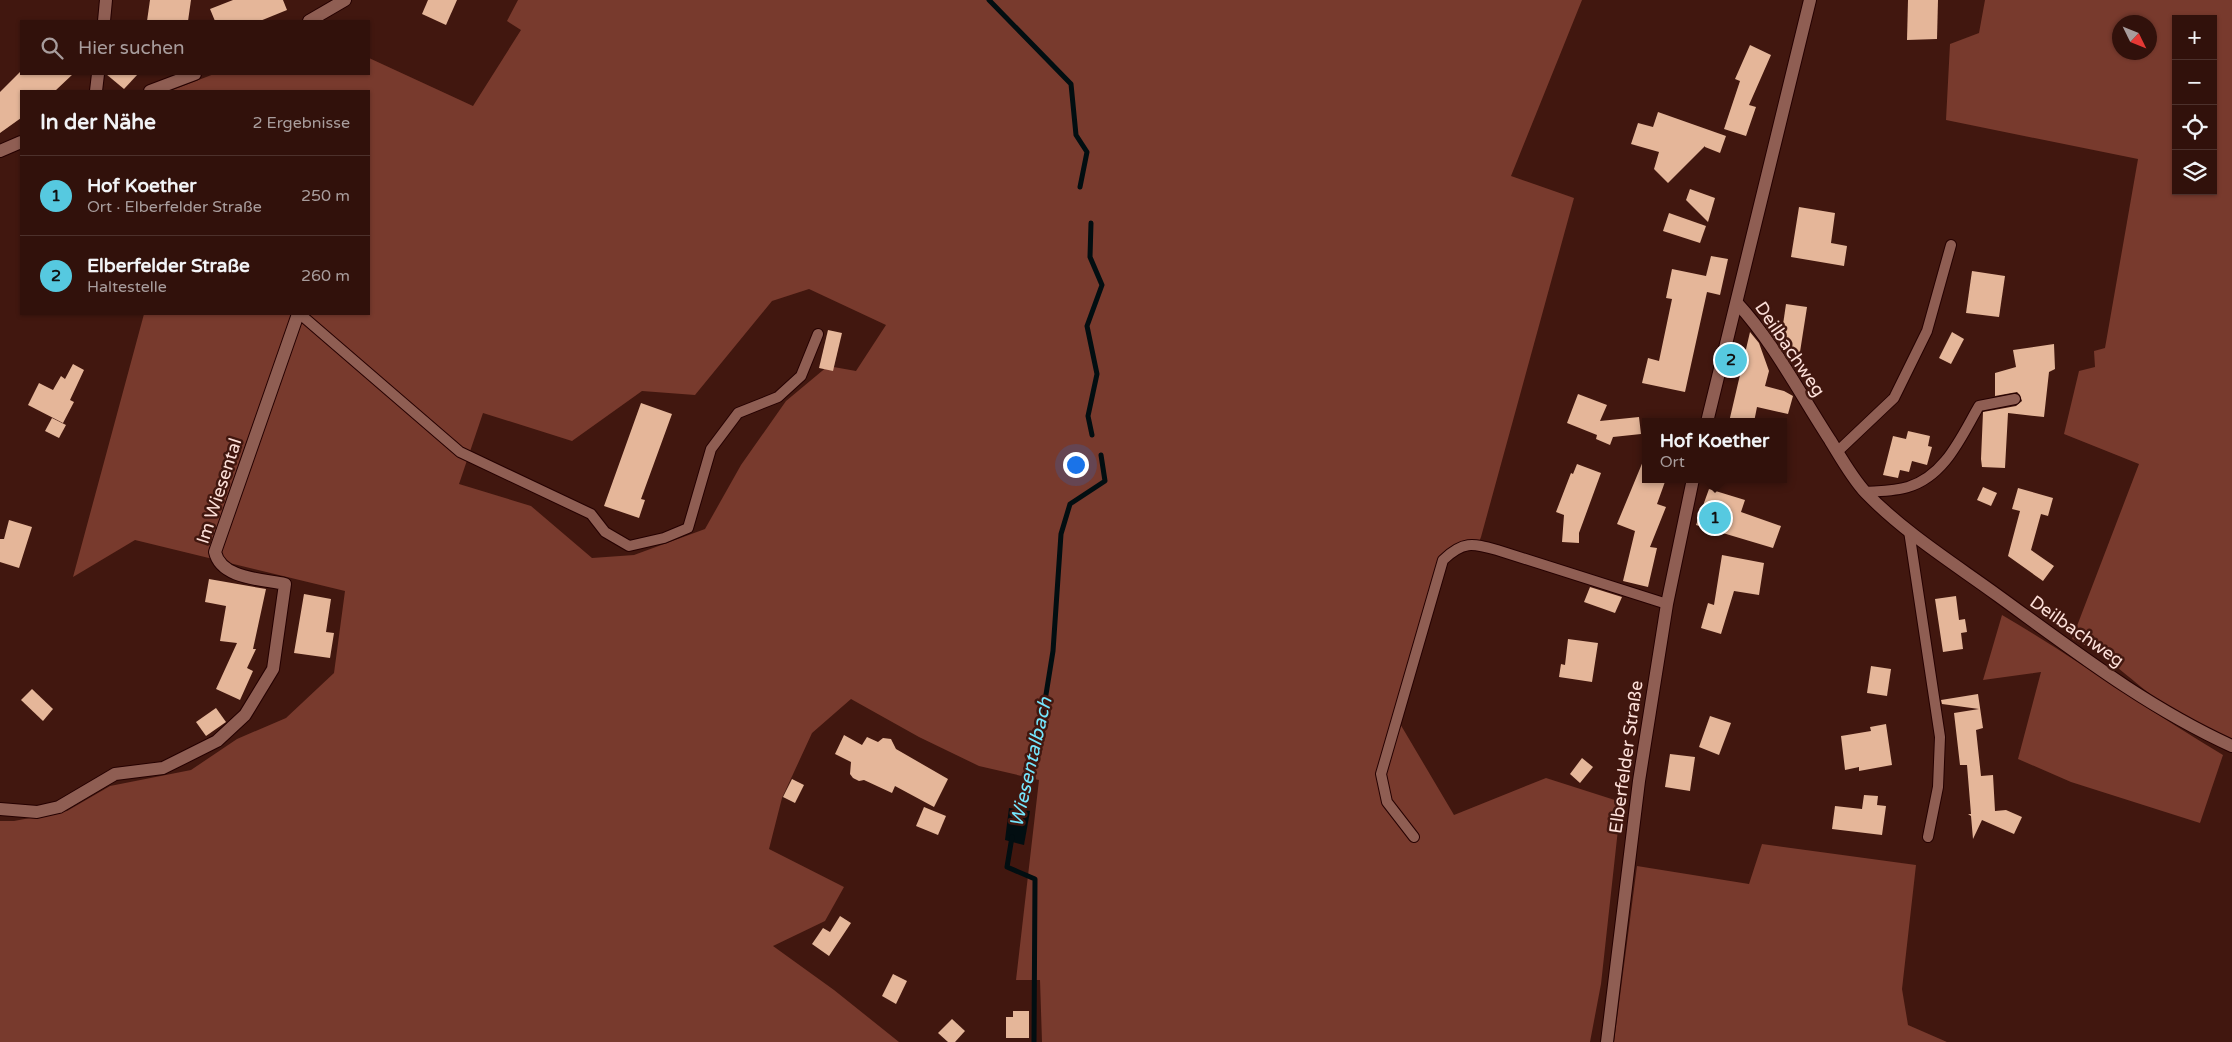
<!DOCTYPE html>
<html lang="de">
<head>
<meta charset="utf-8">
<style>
  body { margin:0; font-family:"Varela Round",sans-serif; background:#3d1f19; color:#f1f3f6 }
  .controls { position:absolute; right:15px; top:15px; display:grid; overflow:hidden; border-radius:0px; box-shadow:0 1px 4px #0004 }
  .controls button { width:45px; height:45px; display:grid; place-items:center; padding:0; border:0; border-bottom:1px solid #4c312c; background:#31110b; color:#f1f3f6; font:25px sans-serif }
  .compass { position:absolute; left:2112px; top:15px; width:45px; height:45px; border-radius:50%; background:#31110b; box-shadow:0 1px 4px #0004; rotate:133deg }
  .you { position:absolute; left:1075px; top:464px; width:18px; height:18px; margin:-12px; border:4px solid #fff; border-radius:50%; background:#1a73e8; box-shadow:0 0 0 8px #1a73e833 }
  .badge { display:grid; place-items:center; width:32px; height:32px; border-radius:50%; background:#56c9e0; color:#111; font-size:16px; font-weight:700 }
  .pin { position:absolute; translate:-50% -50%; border:2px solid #fff; box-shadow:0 1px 5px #0006 }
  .popup { position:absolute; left:1642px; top:418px; width:145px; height:65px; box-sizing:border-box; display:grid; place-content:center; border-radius:0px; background:#31110b; filter:drop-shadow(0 1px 4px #0005); font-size:16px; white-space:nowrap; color:#a89d9d }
  .popup b { font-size:19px; color:#f1f3f6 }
  .popup::after { content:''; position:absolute; left:50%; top:100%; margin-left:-10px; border:10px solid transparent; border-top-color:#31110b }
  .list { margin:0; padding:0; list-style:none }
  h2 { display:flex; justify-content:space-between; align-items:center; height:65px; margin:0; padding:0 20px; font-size:21px }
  h2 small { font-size:16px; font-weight:400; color:#a89d9d }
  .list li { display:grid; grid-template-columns:32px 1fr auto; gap:15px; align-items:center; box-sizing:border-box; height:80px; padding:0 20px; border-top:1px solid #4c312c }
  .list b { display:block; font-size:19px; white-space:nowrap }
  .list p { margin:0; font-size:16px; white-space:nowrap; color:#a89d9d }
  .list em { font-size:16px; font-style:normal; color:#a89d9d }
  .icon { flex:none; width:28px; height:28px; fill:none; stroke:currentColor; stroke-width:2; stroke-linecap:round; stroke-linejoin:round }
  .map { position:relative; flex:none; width:2232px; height:1042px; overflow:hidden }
  .search { position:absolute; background:#31110b; box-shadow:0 1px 4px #0004; left:20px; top:20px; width:350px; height:55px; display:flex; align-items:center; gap:12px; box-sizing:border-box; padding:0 18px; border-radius:0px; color:#a89d9d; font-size:19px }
  .panel { position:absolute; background:#31110b; box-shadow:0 1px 4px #0004; left:20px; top:90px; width:350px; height:225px; border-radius:0px }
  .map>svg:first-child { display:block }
  .green { fill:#783a2d; fill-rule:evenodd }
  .water { fill:#020e11 }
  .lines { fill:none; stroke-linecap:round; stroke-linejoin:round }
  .stream { stroke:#020e11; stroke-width:5 }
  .building { fill:#e5b699 }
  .lane-casing { stroke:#250100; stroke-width:12 }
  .street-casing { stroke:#250100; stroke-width:14 }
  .secondary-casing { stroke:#250100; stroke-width:14 }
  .lane { stroke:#8f5e53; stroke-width:10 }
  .street { stroke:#8f5e53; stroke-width:12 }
  .secondary { stroke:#8f5e53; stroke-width:12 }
  .labels { text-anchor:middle; stroke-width:5; stroke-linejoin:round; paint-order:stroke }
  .street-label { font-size:18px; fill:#fde0d9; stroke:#41170f }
  .water-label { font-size:19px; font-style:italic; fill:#75e7fe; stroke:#41170f }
</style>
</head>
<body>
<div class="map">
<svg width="2232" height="1042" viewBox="0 0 2232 1042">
  <rect width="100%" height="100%" fill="#41170f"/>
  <g class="green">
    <path d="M518 0H1582L1511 176 1574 198 1481 537 1476 550 1462 552 1447 562 1399 722 1454 815 1546 778 1621 802 1601 984 1590 1042H1042L1040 980H1016L1039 780 979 766 919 737 851 699 812 733 782 798 769 849 844 887 825 921 773 946 834 990 899 1042H0V821H14L67 811 110 786 191 770 237 739 286 718 334 673 345 591 135 540 73 577 144 314H369V91H170L214 74H369V58L473 106 521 30 507 21ZM809 289 886 325 856 371 828 366 786 401 741 465 705 529 634 555 592 558 531 506 459 484 483 413 572 441 642 391 695 395 772 301Z"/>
    <path d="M1985 0H2232V739C2206 727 2181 715 2157 699 2129 679 2104 652 2072 639L2139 464 2064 434 2079 371 2095 367 2094 351 2105 348 2138 159 1946 120 1950 44 1979 33ZM2176 19H2213V191H2176ZM2120 22H2150V52H2120Z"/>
    <path d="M2002 615C2077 659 2148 711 2223 755L2200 823 2071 782 2018 759 2041 672 1983 680Z"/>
    <polygon points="1762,844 1916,865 1902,989 1908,1025 1947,1042 1614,1042 1637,866 1749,884"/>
  </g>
  <polygon class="water" points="1009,808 1030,811 1024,845 1005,840"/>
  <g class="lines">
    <g class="stream">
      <polyline points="989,0 1071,84 1076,135 1087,152 1080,187"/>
      <polyline points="1091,223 1090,257 1102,285 1087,326 1097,374 1088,416 1092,435"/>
      <polyline points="1017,814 1026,790 1038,744 1053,651 1061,534 1070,504 1105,481 1101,455"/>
      <polyline points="1012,837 1007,867 1035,879 1034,1042"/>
    </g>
  </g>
  <g class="building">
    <polygon points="150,0 191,0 188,21 147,21"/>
    <polygon points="233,0 283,0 287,10 260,21 215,21 210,9"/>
    <polygon points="428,0 457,0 446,25 422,14"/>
    <polygon points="1908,0 1938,0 1937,39 1907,40"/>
    <polygon points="1750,45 1771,55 1749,105 1756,107 1746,136 1724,129 1740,81 1735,79"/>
    <polygon points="21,71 21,74 73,74 55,91 21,91 21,118 0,133 0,92"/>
    <polygon points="106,74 138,74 124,89"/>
    <polygon points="1658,112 1726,136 1720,153 1705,147 1705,146 1668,183 1654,169 1659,152 1631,144 1638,123 1653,127"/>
    <polygon points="1690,189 1715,198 1708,222 1686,200"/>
    <polygon points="1799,207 1835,213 1831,243 1847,246 1844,266 1791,257"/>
    <polygon points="1669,213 1706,226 1700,243 1663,231"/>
    <polygon points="1711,256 1728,259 1720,295 1707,292 1685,392 1642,383 1648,358 1659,361 1672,299 1666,298 1672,269 1706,276"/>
    <polygon points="1972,271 2005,276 1999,317 1966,313"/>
    <polygon points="1786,304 1807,307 1800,352 1785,352 1780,345"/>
    <polygon points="828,330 842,333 833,371 819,368"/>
    <polygon points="1750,332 1759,343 1769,371 1765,386 1784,391 1793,396 1788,414 1757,407 1754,422 1729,422"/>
    <polygon points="1952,332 1964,339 1951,364 1939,358"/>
    <polygon points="2054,344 2055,369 2049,372 2044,417 2008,413 2005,468 1982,467 1981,459 1983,412 2016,406 2022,401 2020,395 2017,392 1995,396 1995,373 2016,367 2013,350"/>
    <polygon points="73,364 84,370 70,400 74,402 63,423 28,405 39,383 53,390 61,376 65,379"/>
    <polygon points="1578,394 1607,405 1600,421 1639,417 1641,434 1613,437 1610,445 1596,439 1597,435 1567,423"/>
    <polygon points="641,403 672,414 641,499 645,500 639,518 604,506"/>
    <polygon points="52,418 66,425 59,438 45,431"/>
    <polygon points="1908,431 1930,436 1928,446 1932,447 1927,465 1912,461 1909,472 1900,470 1898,478 1883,475 1893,436 1906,439"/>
    <polygon points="1646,454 1646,479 1666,479 1657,504 1666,507 1650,547 1657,548 1648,587 1623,581 1635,531 1617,524"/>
    <polygon points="1577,464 1601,473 1579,533 1579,543 1562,542 1564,515 1556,512 1571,473 1573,474"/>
    <polygon points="1983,487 1997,493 1991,506 1977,500"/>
    <polygon points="2018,488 2053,498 2048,516 2041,514 2031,550 2054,566 2043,581 2008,556 2020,511 2012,509"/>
    <polygon points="1709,489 1745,500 1741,512 1781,526 1773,548 1696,525"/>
    <polygon points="9,520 32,527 19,568 0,562 0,539 4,539"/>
    <polygon points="1722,555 1764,563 1759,595 1734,591 1721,634 1701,628 1708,603 1714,605"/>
    <polygon points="209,579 266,589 253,649 256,649 247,668 253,671 240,700 216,689 237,643 220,641 226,606 205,602"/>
    <polygon points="1590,587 1622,597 1615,613 1584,602"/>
    <polygon points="304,594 331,599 326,632 334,633 330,658 294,653"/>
    <polygon points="1956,596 1959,620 1965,619 1967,632 1961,633 1963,649 1943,652 1935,599"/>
    <polygon points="1568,639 1598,643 1592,682 1559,677 1561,664 1565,665"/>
    <polygon points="1871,666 1891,669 1887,696 1867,693"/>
    <polygon points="32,689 53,709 43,721 21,700"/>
    <polygon points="1978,694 1983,728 1976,730 1981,776 1993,775 1995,811 2006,810 2022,817 2014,834 1982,820 1973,839 1971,816 1968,814 1971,814 1967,765 1960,765 1954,713 1979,709 1942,704 1941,700"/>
    <polygon points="216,708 226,722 206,736 196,722"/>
    <polygon points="1710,716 1731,723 1719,755 1699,747"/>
    <polygon points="1886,724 1892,765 1859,771 1859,767 1845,770 1841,736 1871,731 1870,727"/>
    <polygon points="844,735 862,745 867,737 878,742 883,738 891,739 896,749 948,779 934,807 895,786 892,793 864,780 859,781 853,778 850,774 851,762 835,754"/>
    <polygon points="1670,754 1695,757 1690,791 1665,787"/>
    <polygon points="1582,758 1593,767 1580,783 1570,774"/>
    <polygon points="792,779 804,785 795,803 783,797"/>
    <polygon points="1864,795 1878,796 1877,805 1886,806 1882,835 1832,829 1835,806 1862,809"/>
    <polygon points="924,807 946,816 938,835 916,826"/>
    <polygon points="840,916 851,923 829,956 812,944 823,928 830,932"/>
    <polygon points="893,974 907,981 896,1004 882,996"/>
    <polygon points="1013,1011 1029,1011 1029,1038 1006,1038 1006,1017 1013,1017"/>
    <polygon points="952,1019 965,1031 955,1042 948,1042 938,1033"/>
  </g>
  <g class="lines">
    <defs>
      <g id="lane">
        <polyline points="300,314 460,452 591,514 605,532 629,546 664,538 688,528 711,449 738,413 778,397 801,376 818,334"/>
        <polyline points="1837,452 1894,398 1927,331 1951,245"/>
        <path d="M1865 492C1879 491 1896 491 1908 487 1945 476 1961 437 1979 406L2015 399"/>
        <polyline points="1909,531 1940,737 1938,787 1928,837"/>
        <path d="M1414 837 1387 802 1381 774 1443 560C1463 541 1472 543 1497 550L1667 604"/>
      </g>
      <g id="street">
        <polyline points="104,21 106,0"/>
        <polyline points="309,21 345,0"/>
        <polyline points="96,91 98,74"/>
        <polyline points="150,91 195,74"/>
        <polyline points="0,151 21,142"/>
        <path d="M1737 303C1774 343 1800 394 1830 440 1841 458 1852 478 1866 493 1905 533 1953 563 1997 595 2073 650 2146 707 2232 746"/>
        <path d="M0 809 37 812 59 807 115 774 163 768 217 741 245 715 273 669 285 584C262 579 221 579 215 552L298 314"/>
      </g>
      <g id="secondary">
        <polyline points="1707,422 1810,0"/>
        <polyline points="1607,1042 1639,781 1667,604 1693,479"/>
      </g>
    </defs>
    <use href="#lane" class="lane-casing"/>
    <use href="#street" class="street-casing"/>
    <use href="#secondary" class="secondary-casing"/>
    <use href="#lane" class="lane"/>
    <use href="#street" class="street"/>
    <use href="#secondary" class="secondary"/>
  </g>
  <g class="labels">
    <g class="street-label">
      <text transform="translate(1790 349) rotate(56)" y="6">Deilbachweg</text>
      <text transform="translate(219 491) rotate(-72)" y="6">Im Wiesental</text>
      <text transform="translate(2077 631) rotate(35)" y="6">Deilbachweg</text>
      <text transform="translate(1626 757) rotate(-82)" y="6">Elberfelder Straße</text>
    </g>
    <g class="water-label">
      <text transform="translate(1030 762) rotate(-77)" y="7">Wiesentalbach</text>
    </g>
  </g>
</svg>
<div class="controls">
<button>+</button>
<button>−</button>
<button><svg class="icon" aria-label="locate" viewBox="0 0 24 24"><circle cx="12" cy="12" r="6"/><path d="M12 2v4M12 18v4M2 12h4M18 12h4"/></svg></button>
<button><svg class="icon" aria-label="layers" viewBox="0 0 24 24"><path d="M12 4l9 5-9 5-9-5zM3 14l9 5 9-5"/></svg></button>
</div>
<svg class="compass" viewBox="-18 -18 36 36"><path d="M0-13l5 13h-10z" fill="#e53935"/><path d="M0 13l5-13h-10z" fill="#a89d9d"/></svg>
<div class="you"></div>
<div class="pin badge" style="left:1715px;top:518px">1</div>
<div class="popup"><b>Hof Koether</b>Ort</div>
<div class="pin badge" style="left:1731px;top:360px">2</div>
<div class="search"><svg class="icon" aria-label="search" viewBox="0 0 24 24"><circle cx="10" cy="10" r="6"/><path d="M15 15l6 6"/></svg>Hier suchen</div>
<section class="panel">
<h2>In der Nähe<small>2 Ergebnisse</small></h2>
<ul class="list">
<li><span class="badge">1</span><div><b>Hof Koether</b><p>Ort · Elberfelder Straße</p></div><em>250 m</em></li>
<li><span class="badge">2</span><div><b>Elberfelder Straße</b><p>Haltestelle</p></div><em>260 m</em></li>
</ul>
</section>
</div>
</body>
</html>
